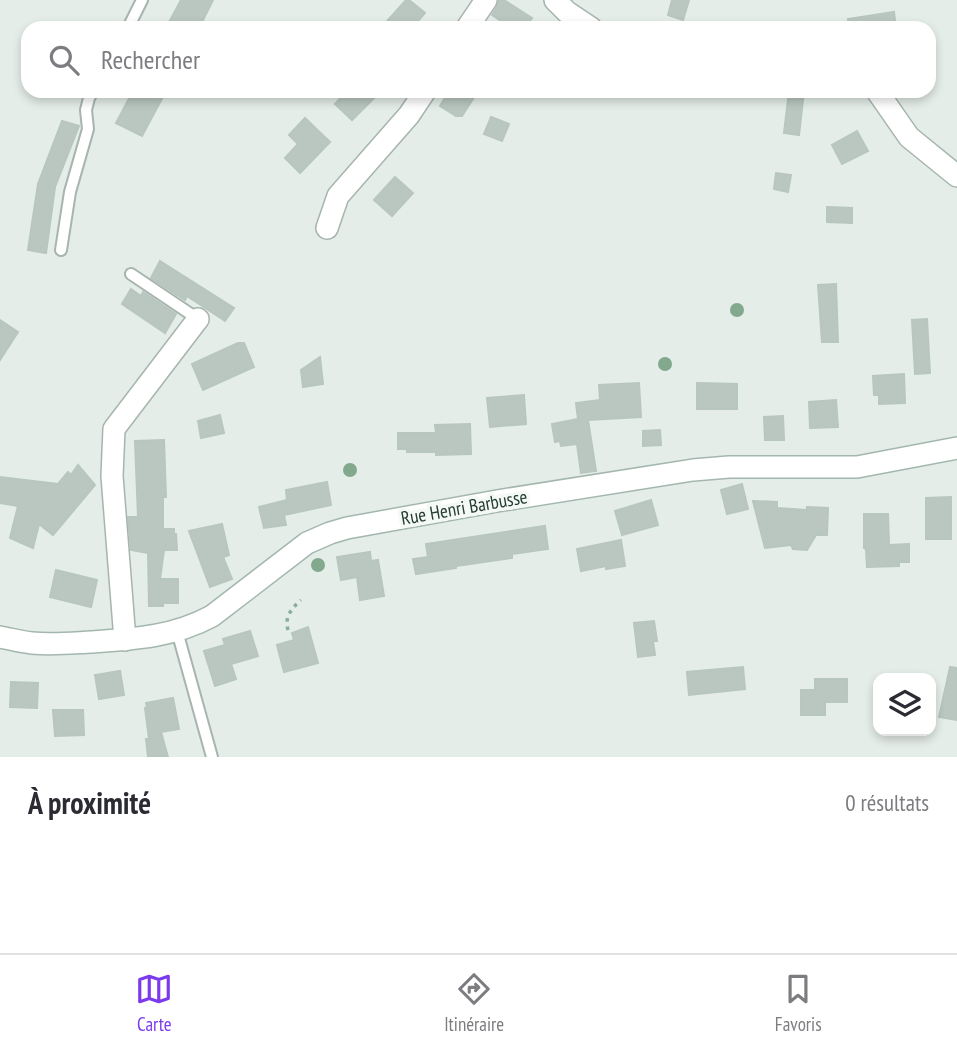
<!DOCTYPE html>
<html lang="fr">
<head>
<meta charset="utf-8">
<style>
  body { margin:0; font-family:"PT Sans Narrow",sans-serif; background:#f7f7f7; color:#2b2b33 }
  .controls { position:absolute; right:21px; bottom:21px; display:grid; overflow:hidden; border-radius:14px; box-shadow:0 4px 10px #0003 }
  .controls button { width:63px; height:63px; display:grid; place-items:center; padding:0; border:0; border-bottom:2px solid #e1e1e2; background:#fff; color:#2b2b33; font:35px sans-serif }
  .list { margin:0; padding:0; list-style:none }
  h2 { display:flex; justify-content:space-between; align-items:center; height:91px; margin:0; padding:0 28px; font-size:30px }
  h2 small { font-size:23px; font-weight:400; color:#7c7c81 }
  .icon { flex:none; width:38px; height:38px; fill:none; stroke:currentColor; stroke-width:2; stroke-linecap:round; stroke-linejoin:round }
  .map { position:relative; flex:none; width:957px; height:757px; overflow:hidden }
  .search { position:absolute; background:#fff; box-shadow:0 4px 10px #0003; left:21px; right:21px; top:21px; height:77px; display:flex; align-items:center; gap:18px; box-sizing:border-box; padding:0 24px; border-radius:21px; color:#7c7c81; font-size:26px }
  .sheet { height:196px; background:#fff }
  nav { display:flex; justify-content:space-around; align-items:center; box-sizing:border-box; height:98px; border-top:2px solid #e1e1e2; background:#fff; font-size:19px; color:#7c7c81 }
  nav a { display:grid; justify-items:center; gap:4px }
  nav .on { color:#7c3aed }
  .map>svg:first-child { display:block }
  .building { fill:#bac7c1; stroke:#b7c6be; stroke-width:2 }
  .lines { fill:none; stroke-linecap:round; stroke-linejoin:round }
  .lane-casing { stroke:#a7b5ae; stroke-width:14 }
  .street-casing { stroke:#a7b5ae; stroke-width:24 }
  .secondary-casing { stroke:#a3b7af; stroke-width:24 }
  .path { stroke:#87ae9e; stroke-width:3.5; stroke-dasharray:3.5 5; stroke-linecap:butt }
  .lane { stroke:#fff; stroke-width:10 }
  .street { stroke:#fff; stroke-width:21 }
  .secondary { stroke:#fff; stroke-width:21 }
  .tree { fill:#82a98e }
  .labels { text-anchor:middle; stroke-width:7; stroke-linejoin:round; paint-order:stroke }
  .street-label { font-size:19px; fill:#253d34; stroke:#f5f9f6 }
</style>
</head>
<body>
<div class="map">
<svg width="957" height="757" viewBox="0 0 957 757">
  <rect width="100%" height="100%" fill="#e4ede8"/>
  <g class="building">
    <polygon points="181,0 213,0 199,28 166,28"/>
    <polygon points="406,0 409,0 425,13 412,28 381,28"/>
    <polygon points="499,0 504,0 532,18 525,28 512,28 492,15 497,7"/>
    <polygon points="672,0 689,0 683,20 668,15"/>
    <polygon points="894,12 896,28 849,28 848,19"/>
    <polygon points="133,91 166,91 142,136 116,123"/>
    <polygon points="347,91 381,91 352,120 335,104"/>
    <polygon points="449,91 478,91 462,116 456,116 440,106"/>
    <polygon points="789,91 804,91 799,135 784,133"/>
    <polygon points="491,117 509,124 502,141 484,134"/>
    <polygon points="305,118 330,142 300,173 285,158 298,144 289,135"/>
    <polygon points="62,121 79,126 55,187 46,253 28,250 38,184"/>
    <polygon points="857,131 868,151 842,164 832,145"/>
    <polygon points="776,173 791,175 788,192 774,189"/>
    <polygon points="395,177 413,193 392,216 374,200"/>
    <polygon points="827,207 852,208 852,223 827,222"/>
    <polygon points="160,261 234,308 225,321 187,296 185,300 151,278"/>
    <polygon points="836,284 838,342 822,342 818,285"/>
    <polygon points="131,289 141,296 143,292 176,314 165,333 122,304"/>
    <polygon points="927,319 930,373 915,374 912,320"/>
    <polygon points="0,320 18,332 0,360"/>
    <polygon points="238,343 244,343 254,367 203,390 192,364"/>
    <polygon points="320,357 323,384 303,387 301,370"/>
    <polygon points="904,374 905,403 879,404 879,395 874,395 873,376"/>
    <polygon points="639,383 641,417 588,420 596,471 581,473 577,444 561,446 560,441 555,442 552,424 578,419 576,403 600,400 599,385"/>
    <polygon points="697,383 737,384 737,409 697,409"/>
    <polygon points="524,395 526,424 490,427 487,398"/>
    <polygon points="836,400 838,427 810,428 809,402"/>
    <polygon points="220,415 224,433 201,438 198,421"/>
    <polygon points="783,416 784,440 765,440 764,417"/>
    <polygon points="470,424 471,454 436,455 436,452 407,452 407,449 398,449 398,433 436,433 435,425"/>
    <polygon points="660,430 661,445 643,446 643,431"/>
    <polygon points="164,440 166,497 163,497 163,529 174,529 174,534 176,534 177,550 164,550 160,579 178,579 178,603 163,603 163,606 149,606 148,553 131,550 128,517 138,517 135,441"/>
    <polygon points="78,465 95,485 53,535 39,524 33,548 10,538 18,506 0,503 0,477 58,484 68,472 71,475"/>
    <polygon points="327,482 331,505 284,515 286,525 264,528 259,507 287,500 286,490"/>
    <polygon points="742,484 748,509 727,514 721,490"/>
    <polygon points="951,497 951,539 926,539 926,498"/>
    <polygon points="651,500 658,525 622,535 615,511"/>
    <polygon points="753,501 777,502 777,508 807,510 807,507 828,508 827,535 816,535 807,550 793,549 791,545 765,548"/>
    <polygon points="864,514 888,514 889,545 909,544 909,562 899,562 899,566 867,567 866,549 864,548"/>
    <polygon points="222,524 229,555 223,557 232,579 210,587 189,531"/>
    <polygon points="545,526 548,549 512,554 512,558 456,566 456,568 416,574 413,559 428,557 426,544"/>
    <polygon points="621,540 625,566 606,569 606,566 581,571 577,549"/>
    <polygon points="370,552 371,561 378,560 384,596 360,600 357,577 341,580 337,557"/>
    <polygon points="56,570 97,580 91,607 50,597"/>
    <polygon points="654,621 657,641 653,641 655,655 638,657 634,623"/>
    <polygon points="308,627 318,663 284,672 277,645 294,640 292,633"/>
    <polygon points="250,631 258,656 231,664 236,679 215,686 204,651 225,645 223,639"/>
    <polygon points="743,667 745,689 689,695 687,672"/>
    <polygon points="950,667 957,668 957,720 939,717"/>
    <polygon points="120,671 124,695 99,699 95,675"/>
    <polygon points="815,679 847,679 847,702 825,702 825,715 801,715 801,690 815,690"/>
    <polygon points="11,682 38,683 37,708 10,707"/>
    <polygon points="173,698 179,729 161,732 168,757 148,757 146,739 149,739 145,708 147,707 146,703"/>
    <polygon points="53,710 83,710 84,735 55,736"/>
  </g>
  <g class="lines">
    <defs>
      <g id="lane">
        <polyline points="128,28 142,0"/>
        <polyline points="61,250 70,192 88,129 86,110 89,98 93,91"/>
        <polyline points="131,274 198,319"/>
        <polyline points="177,631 212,757"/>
      </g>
      <g id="street">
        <polyline points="555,0 567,12 591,28"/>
        <polyline points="467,28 486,0"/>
        <polyline points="877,91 909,137 957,176"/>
        <polyline points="327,228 338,196 409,115 425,91"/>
        <polyline points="125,640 112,476 114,429 198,319"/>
      </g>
      <path id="secondary" d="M0 637C11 639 21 642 32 643 52 645 72 643 91 642 135 639 173 637 212 616L307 543 330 533 347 528 497 501 693 470 729 467H857L957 448"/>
    </defs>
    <use href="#lane" class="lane-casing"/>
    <use href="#street" class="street-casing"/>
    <use href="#secondary" class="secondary-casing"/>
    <path class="path" d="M288 630C284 617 292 608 301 600"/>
    <use href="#lane" class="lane"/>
    <use href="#street" class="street"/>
    <use href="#secondary" class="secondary"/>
  </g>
  <g class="tree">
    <circle cx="737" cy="310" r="7"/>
    <circle cx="665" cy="364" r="7"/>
    <circle cx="350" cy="470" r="7"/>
    <circle cx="318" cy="565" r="7"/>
  </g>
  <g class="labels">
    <g class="street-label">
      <text transform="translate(464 507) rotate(-10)" y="7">Rue Henri Barbusse</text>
    </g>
  </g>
</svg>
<div class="controls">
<button><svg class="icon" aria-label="layers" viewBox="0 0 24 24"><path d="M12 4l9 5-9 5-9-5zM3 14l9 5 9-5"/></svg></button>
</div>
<div class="search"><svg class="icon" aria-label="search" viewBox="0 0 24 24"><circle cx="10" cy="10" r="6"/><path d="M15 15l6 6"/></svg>Rechercher</div>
</div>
<section class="sheet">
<h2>À proximité<small>0 résultats</small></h2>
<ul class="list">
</ul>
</section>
<nav>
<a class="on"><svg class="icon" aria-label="map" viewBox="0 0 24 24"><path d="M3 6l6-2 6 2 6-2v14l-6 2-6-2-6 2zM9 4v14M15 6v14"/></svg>Carte</a>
<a><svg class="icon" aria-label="directions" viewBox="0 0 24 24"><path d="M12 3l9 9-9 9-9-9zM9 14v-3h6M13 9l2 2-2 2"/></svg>Itinéraire</a>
<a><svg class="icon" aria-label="saved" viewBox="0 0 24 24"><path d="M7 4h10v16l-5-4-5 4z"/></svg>Favoris</a>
</nav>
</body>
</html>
